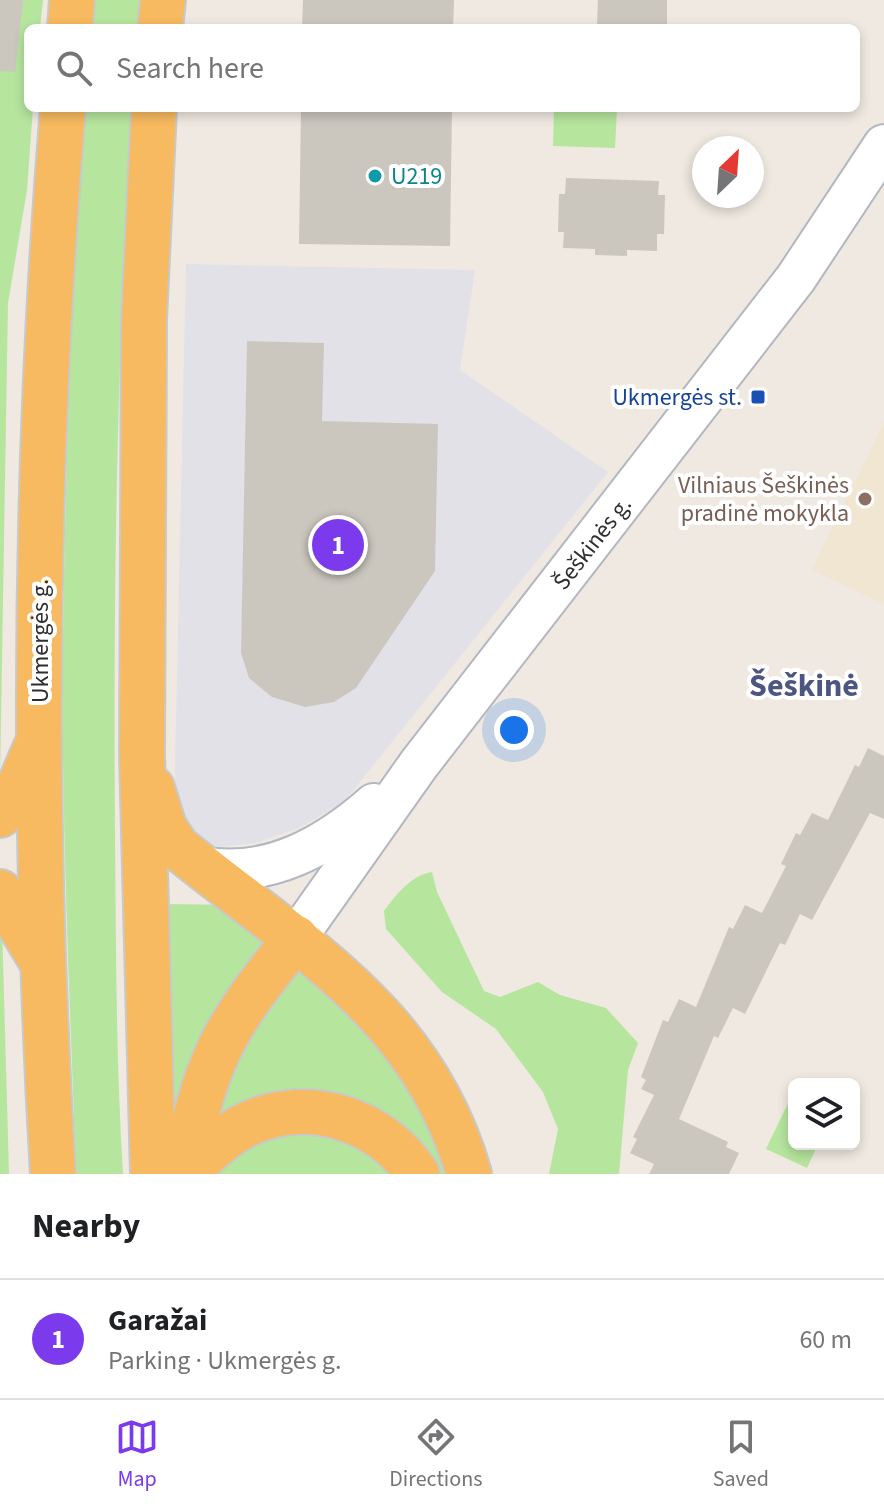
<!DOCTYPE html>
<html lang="en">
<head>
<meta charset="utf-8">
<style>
  body { margin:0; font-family:"Source Sans 3",sans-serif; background:#f6f6f6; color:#202124 }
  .controls { position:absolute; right:24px; bottom:24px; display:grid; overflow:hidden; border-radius:12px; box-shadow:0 4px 12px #0003 }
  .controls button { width:72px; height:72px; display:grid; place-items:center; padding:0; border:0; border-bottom:2px solid #e0e0e0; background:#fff; color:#202124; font:40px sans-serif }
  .compass { position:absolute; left:692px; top:136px; width:72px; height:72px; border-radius:50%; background:#fff; box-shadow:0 4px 12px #0003; rotate:25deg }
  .you { position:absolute; left:514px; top:730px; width:28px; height:28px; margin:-20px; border:6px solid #fff; border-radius:50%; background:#1a73e8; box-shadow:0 0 0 12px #1a73e833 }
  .badge { display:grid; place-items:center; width:52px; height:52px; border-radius:50%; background:#7c3aed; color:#fff; font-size:26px; font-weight:700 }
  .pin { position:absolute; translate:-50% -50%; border:4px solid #fff; box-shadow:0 2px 8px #0006 }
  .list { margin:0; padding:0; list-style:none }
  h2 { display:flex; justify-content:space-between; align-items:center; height:104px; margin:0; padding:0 32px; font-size:34px }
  h2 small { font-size:26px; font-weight:400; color:#757577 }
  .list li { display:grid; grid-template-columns:52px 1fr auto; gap:24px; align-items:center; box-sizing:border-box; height:120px; padding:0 32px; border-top:2px solid #e0e0e0 }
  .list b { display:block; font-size:30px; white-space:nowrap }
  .list p { margin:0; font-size:26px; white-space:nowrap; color:#757577 }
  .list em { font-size:26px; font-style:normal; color:#757577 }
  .icon { flex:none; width:44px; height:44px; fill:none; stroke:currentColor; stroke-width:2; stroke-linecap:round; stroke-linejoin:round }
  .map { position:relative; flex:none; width:884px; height:1174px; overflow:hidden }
  .search { position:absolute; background:#fff; box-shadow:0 4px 12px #0003; left:24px; right:24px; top:24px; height:88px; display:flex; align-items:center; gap:20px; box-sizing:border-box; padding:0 28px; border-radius:12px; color:#757577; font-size:30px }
  .sheet { height:224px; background:#fff }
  nav { display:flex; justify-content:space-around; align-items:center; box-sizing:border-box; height:112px; border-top:2px solid #e0e0e0; background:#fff; font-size:22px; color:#757577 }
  nav a { display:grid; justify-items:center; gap:4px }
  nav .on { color:#7c3aed }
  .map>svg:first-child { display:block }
  .industrial { fill:#e3e1e8 }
  .education { fill:#f0e6d1 }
  .green { fill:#b6e59e }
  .building { fill:#cbc7bf }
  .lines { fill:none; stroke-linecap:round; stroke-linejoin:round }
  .tertiary-casing { stroke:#b4b7c1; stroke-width:44 }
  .trunk-casing { stroke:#c9c9c9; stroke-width:48 }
  .tertiary { stroke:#fff; stroke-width:40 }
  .trunk { stroke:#f8ba60; stroke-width:44 }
  .culture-dot { fill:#0f9aa8; stroke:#fff; stroke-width:3 }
  .transit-dot { fill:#1a4fb4; stroke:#fff; stroke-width:3 }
  .education-dot { fill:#8d6e63; stroke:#fff; stroke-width:3 }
  .labels { text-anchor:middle; stroke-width:8; stroke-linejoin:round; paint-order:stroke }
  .culture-label { font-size:24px; fill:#0d838f; stroke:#fff; text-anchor:start }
  .transit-label { font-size:24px; fill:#164399; stroke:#fff; text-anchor:end }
  .education-label { font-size:24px; fill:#785e54; stroke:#fff; text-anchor:end }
  .street-label { font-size:24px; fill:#2e2e2e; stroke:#fff }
  .district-label { font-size:32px; font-weight:bold; fill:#4d5680; stroke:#fff }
</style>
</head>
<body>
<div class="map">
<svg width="884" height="1174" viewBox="0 0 884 1174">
  <rect width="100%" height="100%" fill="#efe9e1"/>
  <polygon class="industrial" points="186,264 475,270 460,370 608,472 344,802 297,829 255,843 213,848 197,847 174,812"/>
  <polygon class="education" points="884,422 884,604 812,570"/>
  <g class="green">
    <polygon points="0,0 43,0 40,28 28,28 28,108 33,108 27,190 8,303 0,780"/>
    <polygon points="92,0 141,0 138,28 90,28"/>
    <path d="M84 108H132C117 350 113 592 115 835 116 948 116 1061 123 1174H76C70 999 61 823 63 647 65 467 72 287 84 108Z"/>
    <polygon points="554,108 617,108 615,148 553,146"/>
    <path d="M432 872 437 892 484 991 500 997 538 982 560 995 606 1008 638 1043 628 1070 619 1174H549L558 1129 543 1092 496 1029 442 992 386 929 384 911C396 895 411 875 432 872Z"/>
    <polygon points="161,904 244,905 281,937 184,1086 175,1108 166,1045"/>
    <polygon points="0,909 2,924 9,1174 0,1174"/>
    <polygon points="292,962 390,1052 456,1174 433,1174 375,1118 198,1145 213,1092"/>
    <polygon points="794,1091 794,1144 818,1144 807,1168 766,1149"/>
    <polygon points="337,1133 395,1174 210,1174 265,1135"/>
  </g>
  <g class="building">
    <polygon points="0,0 23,0 15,72 0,71"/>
    <polygon points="303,0 454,0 453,28 302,28"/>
    <polygon points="598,0 667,0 667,27 597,25"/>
    <polygon points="301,108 452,108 450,246 299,244"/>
    <polygon points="566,178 659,181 658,195 665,195 664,234 657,234 657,251 627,250 627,256 595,255 595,249 563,248 564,232 558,232 559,194 565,194"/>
    <polygon points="247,341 324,343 322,421 438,424 435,571 356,688 334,702 305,707 272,697 249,678 241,653"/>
    <polygon points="868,748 884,756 884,819 870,813 812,920 800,914 785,945 780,943 745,1014 733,1008 718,1038 714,1036 679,1119 728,1142 726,1147 739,1153 729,1174 649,1174 654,1164 630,1153 637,1139 633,1137 654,1095 641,1089 646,1080 641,1077 663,1020 668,1022 679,999 696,1007 729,927 733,929 745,905 762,913 786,866 781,864 796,833 800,835 812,813 828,820 855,765 859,767"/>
  </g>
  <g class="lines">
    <defs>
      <g id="tertiary">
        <path d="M201 867C268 879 325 847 374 804"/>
        <polyline points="296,938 419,764 796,278 884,145"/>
      </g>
      <g id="trunk">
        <polyline points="70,28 72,0"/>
        <polyline points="160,28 163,0"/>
        <path d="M152 788 164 827 177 847C298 946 423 1012 469 1174"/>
        <polyline points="0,815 13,801 35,749"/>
        <polyline points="0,892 42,962"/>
        <path d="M53 1174C32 820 34 462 63 108"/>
        <polyline points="153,1174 142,755 144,320 154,108"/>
        <path d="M182 1174C191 1136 199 1097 214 1061 233 1015 266 976 296 938"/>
        <path d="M185 1174C204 1156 224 1135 248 1124 309 1096 381 1119 417 1174"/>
      </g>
    </defs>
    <use href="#tertiary" class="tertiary-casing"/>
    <use href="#trunk" class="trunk-casing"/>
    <use href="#tertiary" class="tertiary"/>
    <use href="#trunk" class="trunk"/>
  </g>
  <circle class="culture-dot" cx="375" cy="176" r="8"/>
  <rect class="transit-dot" x="750" y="389" width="16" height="16" rx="4"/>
  <circle class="education-dot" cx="865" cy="499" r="8"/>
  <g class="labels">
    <g class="culture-label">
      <text x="391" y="184">U219</text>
    </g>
    <g class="transit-label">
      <text x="742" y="405">Ukmergės st.</text>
    </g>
    <g class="education-label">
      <text x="849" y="493">Vilniaus Šeškinės<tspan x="849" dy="28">pradinė mokykla</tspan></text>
    </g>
    <g class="street-label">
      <text transform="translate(592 543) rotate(-52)" y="8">Šeškinės g.</text>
      <text transform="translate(40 641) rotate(-90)" y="8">Ukmergės g.</text>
    </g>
    <g class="district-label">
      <text x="804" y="696">Šeškinė</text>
    </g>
  </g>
</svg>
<div class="controls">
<button><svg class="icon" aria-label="layers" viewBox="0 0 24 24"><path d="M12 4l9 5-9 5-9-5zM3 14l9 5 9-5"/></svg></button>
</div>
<svg class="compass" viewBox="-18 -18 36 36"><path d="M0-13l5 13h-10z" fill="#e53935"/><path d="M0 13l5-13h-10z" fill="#757577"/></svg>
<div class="you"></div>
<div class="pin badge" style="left:338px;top:545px">1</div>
<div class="search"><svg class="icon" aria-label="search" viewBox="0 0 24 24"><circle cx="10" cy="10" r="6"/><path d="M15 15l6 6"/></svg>Search here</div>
</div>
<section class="sheet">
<h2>Nearby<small></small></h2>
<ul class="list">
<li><span class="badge">1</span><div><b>Garažai</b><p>Parking · Ukmergės g.</p></div><em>60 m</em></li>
</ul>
</section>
<nav>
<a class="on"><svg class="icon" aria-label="map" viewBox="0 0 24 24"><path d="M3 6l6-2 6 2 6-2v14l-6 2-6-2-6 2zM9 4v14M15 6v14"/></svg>Map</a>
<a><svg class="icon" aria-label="directions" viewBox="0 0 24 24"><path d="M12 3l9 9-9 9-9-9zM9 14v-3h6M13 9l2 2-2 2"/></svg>Directions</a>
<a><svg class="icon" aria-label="saved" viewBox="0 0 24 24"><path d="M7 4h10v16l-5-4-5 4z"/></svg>Saved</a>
</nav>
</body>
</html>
